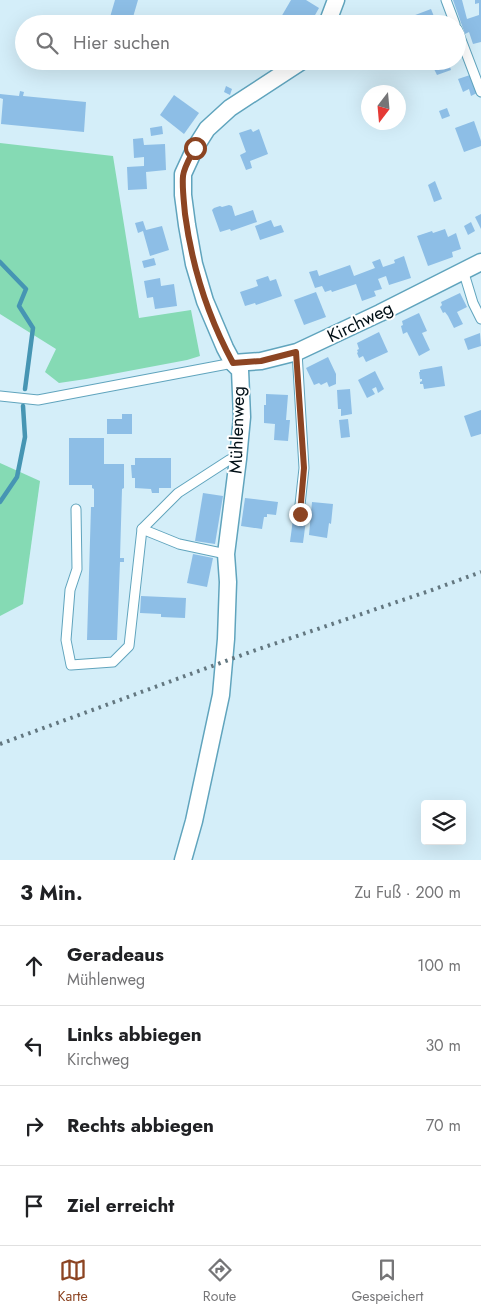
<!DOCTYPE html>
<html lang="de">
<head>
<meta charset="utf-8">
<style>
  body { margin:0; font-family:Jost,sans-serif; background:#f2f2f2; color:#202124 }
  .controls { position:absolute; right:15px; bottom:15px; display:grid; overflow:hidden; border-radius:5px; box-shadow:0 5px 20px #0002 }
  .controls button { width:45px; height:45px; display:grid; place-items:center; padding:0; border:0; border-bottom:1px solid #e0e0e0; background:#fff; color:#202124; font:25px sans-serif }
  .compass { position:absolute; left:361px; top:85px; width:45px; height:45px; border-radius:50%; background:#fff; box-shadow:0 5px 20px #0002; rotate:196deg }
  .stop { position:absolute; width:15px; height:15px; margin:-11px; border:4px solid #8c4422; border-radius:50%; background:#fff }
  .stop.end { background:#8c4422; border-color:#fff; box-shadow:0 1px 5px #0008 }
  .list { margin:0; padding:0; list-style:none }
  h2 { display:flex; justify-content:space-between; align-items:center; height:65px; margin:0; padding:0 20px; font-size:21px }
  h2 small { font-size:16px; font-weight:400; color:#757577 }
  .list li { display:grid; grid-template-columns:32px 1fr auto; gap:15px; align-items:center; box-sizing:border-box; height:80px; padding:0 20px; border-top:1px solid #e0e0e0 }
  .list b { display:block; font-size:19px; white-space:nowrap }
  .list p { margin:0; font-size:16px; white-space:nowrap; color:#757577 }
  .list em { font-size:16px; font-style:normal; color:#757577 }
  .icon { flex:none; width:28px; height:28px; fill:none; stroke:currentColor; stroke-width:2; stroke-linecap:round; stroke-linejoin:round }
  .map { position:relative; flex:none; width:481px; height:860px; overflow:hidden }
  .search { position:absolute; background:#fff; box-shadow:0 5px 20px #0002; left:15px; right:15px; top:15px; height:55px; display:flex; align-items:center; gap:12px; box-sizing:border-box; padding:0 18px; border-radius:28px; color:#757577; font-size:19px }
  .sheet { height:385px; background:#fff }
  nav { display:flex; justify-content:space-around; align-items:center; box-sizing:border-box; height:70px; border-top:1px solid #e0e0e0; background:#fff; font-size:14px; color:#757577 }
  nav a { display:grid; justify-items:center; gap:2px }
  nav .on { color:#8c4422 }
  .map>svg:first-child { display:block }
  .green { fill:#85dab4 }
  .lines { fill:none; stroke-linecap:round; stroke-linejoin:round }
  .stream { stroke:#4695b3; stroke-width:4.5 }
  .building { fill:#8dbee6 }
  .service-casing { stroke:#60a4bd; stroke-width:11 }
  .minor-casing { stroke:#60a4bd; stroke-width:19 }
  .service { stroke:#fff; stroke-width:9 }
  .minor { stroke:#fff; stroke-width:16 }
  .rail { stroke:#637780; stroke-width:4; stroke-dasharray:2.5 5; stroke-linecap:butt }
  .route { stroke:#8c4422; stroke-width:6 }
  .labels { text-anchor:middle; stroke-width:4; stroke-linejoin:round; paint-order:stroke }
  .street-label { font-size:18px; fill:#000f16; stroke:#fff }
</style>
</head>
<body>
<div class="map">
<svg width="481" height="860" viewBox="0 0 481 860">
  <rect width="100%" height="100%" fill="#d4eef9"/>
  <g class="green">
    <polygon points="0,143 113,156 139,318 191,310 200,356 187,360 86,379 59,383 45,372 56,349 0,314"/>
    <polygon points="0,463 40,481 23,604 0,616"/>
  </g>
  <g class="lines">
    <g class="stream">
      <polyline points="0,262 26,289 19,306 33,328 25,389"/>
      <polyline points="0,502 17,477 25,437 23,406"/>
    </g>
  </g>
  <g class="building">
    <polygon points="115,0 138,0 131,24 108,24"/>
    <polygon points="291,0 306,0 319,8 310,24 277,24"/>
    <polygon points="453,0 462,0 467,19 479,15 479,3 475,4 475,0 481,0 481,42 473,44 469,32 465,34"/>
    <polygon points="431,9 437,24 413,24 410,17"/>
    <polygon points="234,19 242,24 231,24"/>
    <polygon points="427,61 448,61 451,70 437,75 433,67 430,68"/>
    <polygon points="470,75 477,93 471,96 469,89 463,92 458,79"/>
    <polygon points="226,86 232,89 230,95 224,92"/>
    <polygon points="20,91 24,92 23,96 86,102 84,132 1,124 3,99 0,98 0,94 19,96"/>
    <polygon points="174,95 199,113 184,134 160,115"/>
    <polygon points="447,108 450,116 442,119 439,111"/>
    <polygon points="474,121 481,141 481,146 464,152 455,128"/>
    <polygon points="162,126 163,134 151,136 150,128"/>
    <polygon points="251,129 253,132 259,129 268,154 250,161 252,168 246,170 240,155 246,152 239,133"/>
    <polygon points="143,138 144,145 165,144 166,170 146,172 147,189 128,190 127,167 144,166 144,157 134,158 133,139"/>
    <polygon points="435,181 442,199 434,202 428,185"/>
    <polygon points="229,205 232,206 235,216 253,210 257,222 231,231 230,229 220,232 212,210 214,208 220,206 222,207"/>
    <polygon points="481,214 481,229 475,217"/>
    <polygon points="271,220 274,227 281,225 284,232 260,240 255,226"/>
    <polygon points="143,221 146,230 162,226 169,250 150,256 143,231 138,233 135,223"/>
    <polygon points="471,222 475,231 468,235 464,226"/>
    <polygon points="445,229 448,237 456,233 461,249 452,252 453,257 428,266 417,236 432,231 433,233"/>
    <polygon points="404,256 411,278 389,285 386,276 378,279 382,289 374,291 376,296 362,301 356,284 332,292 331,290 325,292 322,286 315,288 309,272 317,270 319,276 350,265 354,276 375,268 372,262 380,259 383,267 395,263 394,260"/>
    <polygon points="154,258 156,265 144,268 142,261"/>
    <polygon points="268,276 270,281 276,279 282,296 256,305 255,303 245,306 240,292 258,286 256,280"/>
    <polygon points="160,278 161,286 174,284 177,306 155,309 153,297 147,298 144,281"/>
    <polygon points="316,292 326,317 304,325 294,300"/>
    <polygon points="460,293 467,307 457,312 463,324 454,328 448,316 445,312 443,313 440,307 442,305 441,302"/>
    <polygon points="419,313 427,331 422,333 430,350 419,356 407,332 403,334 401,326 403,325 402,321"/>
    <polygon points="379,332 388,352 366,362 363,356 359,358 357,353 358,352 357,350 359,349 357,343"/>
    <polygon points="480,333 481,346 468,350 464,339"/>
    <polygon points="328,357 336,374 336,384 329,387 327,382 321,385 319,383 314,385 306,368"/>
    <polygon points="442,366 445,386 424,389 423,384 420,384 420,382 422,381 422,379 420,379 419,372 420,372 420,370"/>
    <polygon points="375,371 384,389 378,393 376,387 372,389 375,394 367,398 358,380"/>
    <polygon points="350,389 352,414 341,416 341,409 338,409 337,390"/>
    <polygon points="266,394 288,395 286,420 290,420 288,441 274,440 275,424 264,423 264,405 266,405"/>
    <polygon points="481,410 481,434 471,437 464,416"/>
    <polygon points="122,414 132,414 132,434 107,434 107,419 122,419"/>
    <polygon points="348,419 350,437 341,438 339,420"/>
    <polygon points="69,438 104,438 104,464 124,464 124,488 122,489 120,558 124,558 124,562 120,562 117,640 87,640 91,507 94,507 94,489 92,488 92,485 69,485"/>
    <polygon points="135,458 171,458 171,488 159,488 159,493 152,493 151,489 135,488 135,478 132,478 131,465 135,465"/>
    <polygon points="203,493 223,496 215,544 195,541"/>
    <polygon points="245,498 278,502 276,515 267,514 267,517 264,517 262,529 241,526"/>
    <polygon points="312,502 333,504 331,524 329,523 327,538 309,535"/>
    <polygon points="293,519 306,520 303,543 290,542"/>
    <polygon points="193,554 213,558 207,587 187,583"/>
    <polygon points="141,596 186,598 185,618 161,617 161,614 140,613"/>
  </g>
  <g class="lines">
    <defs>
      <g id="service">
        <polyline points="446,0 455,24"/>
        <polyline points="457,29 481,92"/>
        <polyline points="463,270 473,303 481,319"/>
        <polyline points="297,352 304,468 299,514"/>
        <polyline points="0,396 38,400 233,363"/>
        <polyline points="76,509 77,569 70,590 66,640 71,665 113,662 129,646 142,529 178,493 229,460 238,459"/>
        <polyline points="142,529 179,544 226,554"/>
      </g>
      <g id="minor">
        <polyline points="327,24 336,0"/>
        <polyline points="233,363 261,361 297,352 380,313 481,262"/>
        <polyline points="183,860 194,821 221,695 226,639 228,582 226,554 238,459 242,417 240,370 233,363 225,348 205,301 194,264 187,225 183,195 183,174 195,148 207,129 230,108 302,61"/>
      </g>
    </defs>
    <use href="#service" class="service-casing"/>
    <use href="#minor" class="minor-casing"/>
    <use href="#service" class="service"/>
    <use href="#minor" class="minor"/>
    <polyline class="rail" points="0,744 253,651 432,590 481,572"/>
  </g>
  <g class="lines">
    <path class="route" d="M195 148C191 156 184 167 183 176 182 188 184 202 185 214 192 266 208 317 233 363L261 361 296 352 304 468 300 514"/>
  </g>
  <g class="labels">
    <g class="street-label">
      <text transform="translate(360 322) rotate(-26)" y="6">Kirchweg</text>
      <text transform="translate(237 430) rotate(-88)" y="6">Mühlenweg</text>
    </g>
  </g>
</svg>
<div class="controls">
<button><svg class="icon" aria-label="layers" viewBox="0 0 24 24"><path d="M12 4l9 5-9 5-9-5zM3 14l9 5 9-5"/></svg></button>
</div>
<svg class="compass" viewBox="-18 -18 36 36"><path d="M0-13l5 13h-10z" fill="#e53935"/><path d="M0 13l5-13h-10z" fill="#757577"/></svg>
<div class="stop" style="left:195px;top:148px"></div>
<div class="stop end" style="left:300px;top:514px"></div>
<div class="search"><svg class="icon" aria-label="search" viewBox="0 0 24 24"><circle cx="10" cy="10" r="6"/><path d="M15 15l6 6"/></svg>Hier suchen</div>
</div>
<section class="sheet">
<h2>3 Min.<small>Zu Fuß · 200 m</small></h2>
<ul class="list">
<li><svg class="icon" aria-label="ahead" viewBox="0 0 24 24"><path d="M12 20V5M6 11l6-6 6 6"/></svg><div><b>Geradeaus</b><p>Mühlenweg</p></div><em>100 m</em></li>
<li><svg class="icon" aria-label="left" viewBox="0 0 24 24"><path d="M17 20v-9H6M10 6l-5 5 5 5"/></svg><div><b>Links abbiegen</b><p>Kirchweg</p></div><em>30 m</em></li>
<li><svg class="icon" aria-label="right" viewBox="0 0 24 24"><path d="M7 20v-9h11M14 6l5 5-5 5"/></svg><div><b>Rechts abbiegen</b></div><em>70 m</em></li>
<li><svg class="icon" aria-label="arrive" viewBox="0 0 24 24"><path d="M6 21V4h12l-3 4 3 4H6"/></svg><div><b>Ziel erreicht</b></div></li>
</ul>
</section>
<nav>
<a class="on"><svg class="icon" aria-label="map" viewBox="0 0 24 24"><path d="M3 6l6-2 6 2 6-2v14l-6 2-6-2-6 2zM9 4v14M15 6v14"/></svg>Karte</a>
<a><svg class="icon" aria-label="directions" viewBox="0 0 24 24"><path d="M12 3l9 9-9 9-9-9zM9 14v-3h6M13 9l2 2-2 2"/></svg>Route</a>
<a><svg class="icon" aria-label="saved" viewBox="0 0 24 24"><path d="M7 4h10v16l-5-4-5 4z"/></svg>Gespeichert</a>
</nav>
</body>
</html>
